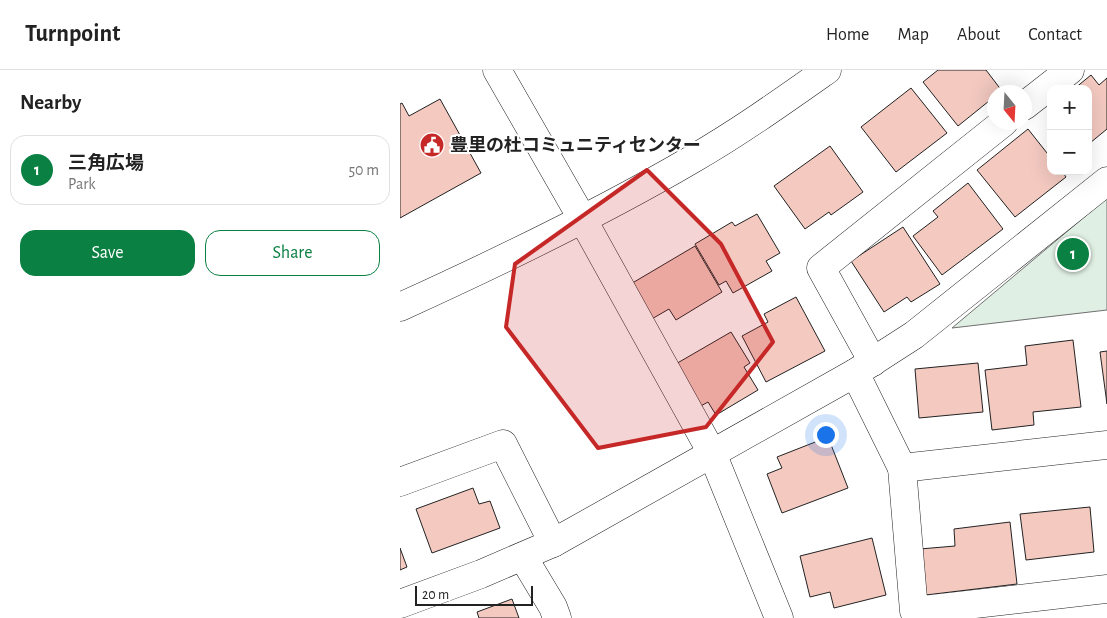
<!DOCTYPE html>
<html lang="en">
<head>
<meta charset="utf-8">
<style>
  body { margin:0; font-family:"Alegreya Sans","Noto Sans JP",sans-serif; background:#f2f2f2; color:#222 }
  .controls { position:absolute; right:15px; top:15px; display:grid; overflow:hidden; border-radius:10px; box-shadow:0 5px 20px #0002 }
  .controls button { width:45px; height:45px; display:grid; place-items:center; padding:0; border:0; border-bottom:1px solid #e0e0e0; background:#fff; color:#222; font:25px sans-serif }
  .compass { position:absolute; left:587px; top:15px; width:45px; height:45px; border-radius:50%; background:#fff; box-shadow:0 5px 20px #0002; rotate:162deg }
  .scale { position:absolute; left:15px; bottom:12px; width:118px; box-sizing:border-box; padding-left:5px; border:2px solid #222; border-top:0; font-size:14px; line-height:18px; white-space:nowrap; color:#222; -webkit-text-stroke:4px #fff; paint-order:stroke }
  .you { position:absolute; left:425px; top:364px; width:18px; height:18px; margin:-12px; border:4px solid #fff; border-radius:50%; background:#1a73e8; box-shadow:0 0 0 8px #1a73e833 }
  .badge { display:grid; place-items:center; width:32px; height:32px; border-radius:50%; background:#0b8043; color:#fff; font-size:16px; font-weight:700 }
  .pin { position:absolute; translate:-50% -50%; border:2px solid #fff; box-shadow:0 1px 5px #0006 }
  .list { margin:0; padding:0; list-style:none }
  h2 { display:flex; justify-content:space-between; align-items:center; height:65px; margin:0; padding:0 20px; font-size:21px }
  h2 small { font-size:16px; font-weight:400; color:#767676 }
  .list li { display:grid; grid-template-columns:32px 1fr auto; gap:15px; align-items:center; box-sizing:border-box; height:70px; margin:0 10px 10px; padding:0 10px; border:1px solid #e0e0e0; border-radius:15px }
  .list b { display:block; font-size:19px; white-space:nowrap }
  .list p { margin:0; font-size:16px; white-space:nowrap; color:#767676 }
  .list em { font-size:16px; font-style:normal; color:#767676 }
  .actions { display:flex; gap:10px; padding:15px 20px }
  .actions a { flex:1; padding:11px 0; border:1px solid #0b8043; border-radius:15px; text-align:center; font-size:18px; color:#0b8043 }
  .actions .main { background:#0b8043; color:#fff }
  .map { position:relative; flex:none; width:707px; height:548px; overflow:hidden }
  header { display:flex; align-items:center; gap:30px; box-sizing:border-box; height:70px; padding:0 25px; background:#fff; border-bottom:1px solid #e0e0e0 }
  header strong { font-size:24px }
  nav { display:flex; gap:28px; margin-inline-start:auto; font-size:18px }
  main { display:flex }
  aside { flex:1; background:#fff }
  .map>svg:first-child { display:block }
  .green { fill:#e0efe3; stroke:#6f6f6f }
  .building { fill:#f3c9c0; stroke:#222 }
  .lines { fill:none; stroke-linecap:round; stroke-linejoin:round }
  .street-casing { stroke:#222; stroke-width:29 }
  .secondary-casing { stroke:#222; stroke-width:29 }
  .street { stroke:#fff; stroke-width:28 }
  .secondary { stroke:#fff; stroke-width:28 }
  .marked { fill:#c62828; fill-opacity:0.2; stroke:#c62828; stroke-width:4; stroke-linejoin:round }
  .labels { text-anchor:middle; stroke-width:4; stroke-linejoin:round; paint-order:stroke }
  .poi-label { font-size:18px; font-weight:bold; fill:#222; stroke:#fff; text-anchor:start }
</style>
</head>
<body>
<header>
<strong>Turnpoint</strong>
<nav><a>Home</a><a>Map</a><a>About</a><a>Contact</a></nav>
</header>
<main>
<aside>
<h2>Nearby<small></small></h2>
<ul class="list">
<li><span class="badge">1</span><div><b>三角広場</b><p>Park</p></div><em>50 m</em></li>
</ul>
<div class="actions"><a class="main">Save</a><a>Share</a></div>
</aside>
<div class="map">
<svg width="707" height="548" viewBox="0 0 707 548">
  <rect width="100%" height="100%" fill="#fff"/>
  <polygon class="green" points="707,128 707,240 552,258"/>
  <g class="building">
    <polygon points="538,0 586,0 602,21 594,22 594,27 558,56 523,12"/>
    <polygon points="691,5 699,15 707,8 707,59 690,73 688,19 674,19"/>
    <polygon points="511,18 547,63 496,102 461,57"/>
    <polygon points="40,29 81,103 0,148 0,34 2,33 9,46"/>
    <polygon points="628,59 651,88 651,101 662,101 666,107 615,147 577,100"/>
    <polygon points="430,76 463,122 431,145 429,142 405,159 374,116"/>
    <polygon points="568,113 603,159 542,205 513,166 538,147 533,141"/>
    <polygon points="357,144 380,183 366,191 372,201 333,223 326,211 319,215 295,174 332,152 335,156"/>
    <polygon points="503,157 540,214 511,232 507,227 484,242 451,191"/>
    <polygon points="295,176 322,222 276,250 269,239 250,250 229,215"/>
    <polygon points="396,227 425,281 366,312 342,266 368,252 364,244"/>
    <polygon points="331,262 350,293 344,297 358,320 316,345 308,332 299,337 274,295"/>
    <polygon points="673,270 681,337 633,342 634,355 592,360 585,300 627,295 625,276"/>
    <polygon points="707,281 707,334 700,282"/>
    <polygon points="578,293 583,342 519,348 515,299"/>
    <polygon points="428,367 448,418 382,443 367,404 382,398 377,387"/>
    <polygon points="73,418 79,434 90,431 100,458 32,483 16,439"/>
    <polygon points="690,437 694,482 626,490 620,444"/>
    <polygon points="610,452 617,514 526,525 520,479 555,476 554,459"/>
    <polygon points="472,468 486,525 434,538 430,522 410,527 400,486"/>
    <polygon points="0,478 7,497 0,500"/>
    <polygon points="112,529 119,548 79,548 77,542"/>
  </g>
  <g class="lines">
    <defs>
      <g id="street">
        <polyline points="97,0 183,150 312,383 379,548"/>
        <polyline points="624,36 670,0"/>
        <polyline points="473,292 421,198 604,52"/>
        <polyline points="455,303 502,398 707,375"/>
        <polyline points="502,398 514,541 707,519"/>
        <polyline points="0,412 103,374 153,473"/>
        <polyline points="123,487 153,537 157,548"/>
        <polyline points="0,534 81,504 153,473 455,303 514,265 707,111"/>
      </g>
      <path id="secondary" d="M0 237C99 192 197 145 291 90 338 63 383 31 427 0"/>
    </defs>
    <use href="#street" class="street-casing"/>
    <use href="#secondary" class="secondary-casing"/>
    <use href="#street" class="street"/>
    <use href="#secondary" class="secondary"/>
  </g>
  <path class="marked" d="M247 100 321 174 373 272 306 357 198 378 106 257 115 194Z"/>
  <defs>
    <symbol id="civic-disc" viewBox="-11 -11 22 22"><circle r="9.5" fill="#c62828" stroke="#fff"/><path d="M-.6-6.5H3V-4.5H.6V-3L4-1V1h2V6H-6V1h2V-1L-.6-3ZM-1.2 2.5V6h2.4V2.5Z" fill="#fff"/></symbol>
  </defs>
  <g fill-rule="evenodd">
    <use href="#civic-disc" x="18" y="61" width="28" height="28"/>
  </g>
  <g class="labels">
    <g class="poi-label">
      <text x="50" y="81">豊里の杜コミュニティセンター</text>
    </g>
  </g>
</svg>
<div class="controls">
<button>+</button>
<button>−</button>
</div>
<svg class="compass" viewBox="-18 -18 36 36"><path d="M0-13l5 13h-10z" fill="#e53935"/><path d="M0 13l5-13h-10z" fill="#767676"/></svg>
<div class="scale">20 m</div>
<div class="you"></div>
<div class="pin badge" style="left:673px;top:184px">1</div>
</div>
</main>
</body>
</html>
